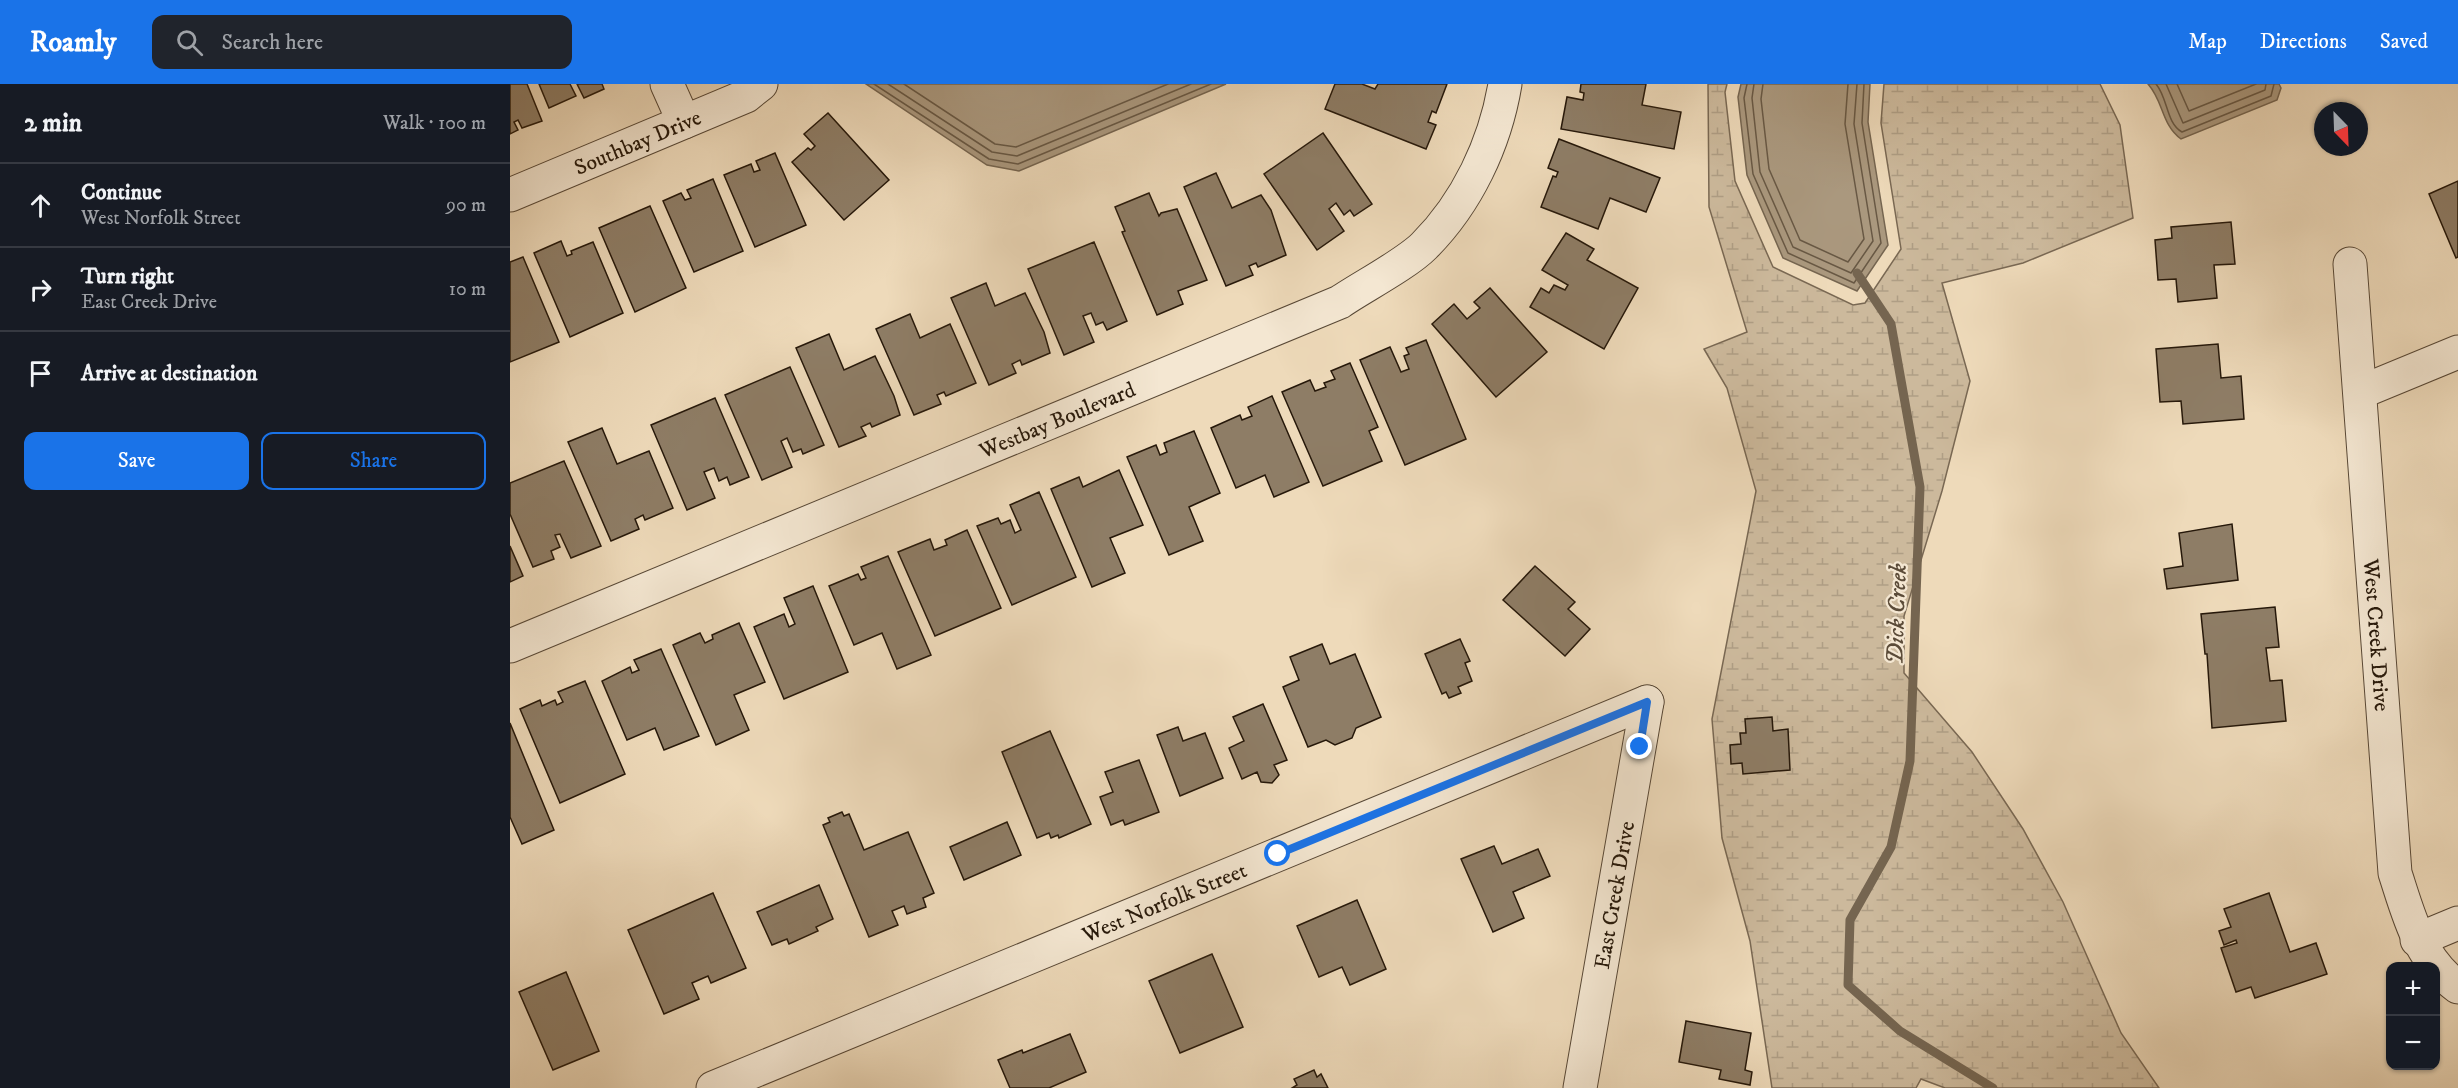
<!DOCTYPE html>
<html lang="en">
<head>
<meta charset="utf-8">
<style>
  body { margin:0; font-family:"IM FELL DW Pica",serif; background:#20242c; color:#f1f3f6 }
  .controls { position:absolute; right:18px; bottom:18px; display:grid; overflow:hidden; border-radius:12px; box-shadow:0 2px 4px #0004 }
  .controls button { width:54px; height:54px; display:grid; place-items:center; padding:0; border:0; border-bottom:2px solid #363941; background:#171b24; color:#f1f3f6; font:30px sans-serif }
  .compass { position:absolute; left:1804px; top:18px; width:54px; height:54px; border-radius:50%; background:#171b24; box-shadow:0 2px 4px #0004; rotate:157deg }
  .stop { position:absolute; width:18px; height:18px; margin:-14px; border:4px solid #1a73e8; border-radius:50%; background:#fff }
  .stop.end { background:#1a73e8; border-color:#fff; box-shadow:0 2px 6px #0008 }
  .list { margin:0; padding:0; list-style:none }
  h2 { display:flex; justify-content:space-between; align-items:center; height:78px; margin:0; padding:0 24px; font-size:26px }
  h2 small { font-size:20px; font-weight:400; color:#9ea1a6 }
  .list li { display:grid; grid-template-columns:39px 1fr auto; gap:18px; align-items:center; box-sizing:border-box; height:84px; padding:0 24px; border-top:2px solid #363941 }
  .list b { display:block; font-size:22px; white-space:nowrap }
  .list p { margin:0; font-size:20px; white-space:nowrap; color:#9ea1a6 }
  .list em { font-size:20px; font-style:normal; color:#9ea1a6 }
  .actions { display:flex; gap:12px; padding:18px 24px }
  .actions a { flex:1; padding:14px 0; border:2px solid #1a73e8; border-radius:12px; text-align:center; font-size:21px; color:#1a73e8 }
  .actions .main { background:#1a73e8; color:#fff }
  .icon { flex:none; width:33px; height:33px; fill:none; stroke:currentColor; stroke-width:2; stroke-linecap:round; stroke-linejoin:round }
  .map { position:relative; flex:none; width:1948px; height:1004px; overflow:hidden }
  header { display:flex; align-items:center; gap:36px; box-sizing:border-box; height:84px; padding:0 30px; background:#1a73e8; color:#fff }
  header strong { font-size:28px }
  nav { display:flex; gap:33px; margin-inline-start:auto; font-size:21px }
  .search { width:420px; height:54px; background:#20242c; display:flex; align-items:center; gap:15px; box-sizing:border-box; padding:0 21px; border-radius:12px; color:#9ea1a6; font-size:22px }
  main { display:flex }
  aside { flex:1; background:#171b24 }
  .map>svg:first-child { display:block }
  .wetland { fill:url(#wetland-marsh); stroke:#796853; stroke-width:1.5 }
  .water { fill:#aa987e; stroke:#756550; stroke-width:1.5 }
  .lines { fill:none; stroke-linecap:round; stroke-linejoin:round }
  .shore { stroke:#685844; stroke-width:1.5 }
  .stream { stroke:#756550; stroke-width:9 }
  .building { fill:#8e7d66; stroke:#26180a; stroke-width:1.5 }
  .minor-casing { stroke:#584836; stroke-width:35 }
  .minor { stroke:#f4e7d2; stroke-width:33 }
  .route { stroke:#1a73e8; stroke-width:8 }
  .labels { text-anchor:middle; stroke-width:4.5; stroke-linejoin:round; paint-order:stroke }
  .street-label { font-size:22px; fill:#26180a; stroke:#f4e7d2 }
  .water-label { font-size:24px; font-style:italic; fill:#5b4b38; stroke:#f4e7d2 }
</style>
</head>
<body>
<header>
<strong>Roamly</strong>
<div class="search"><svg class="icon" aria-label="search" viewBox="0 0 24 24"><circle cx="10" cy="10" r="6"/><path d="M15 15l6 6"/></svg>Search here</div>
<nav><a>Map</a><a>Directions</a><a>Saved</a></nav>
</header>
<main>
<aside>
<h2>2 min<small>Walk · 100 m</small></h2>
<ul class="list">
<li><svg class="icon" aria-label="ahead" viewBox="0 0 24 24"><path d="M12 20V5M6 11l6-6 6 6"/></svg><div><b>Continue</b><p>West Norfolk Street</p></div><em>90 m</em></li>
<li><svg class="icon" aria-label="right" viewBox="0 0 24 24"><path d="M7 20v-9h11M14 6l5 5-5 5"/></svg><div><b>Turn right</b><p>East Creek Drive</p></div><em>10 m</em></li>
<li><svg class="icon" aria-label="arrive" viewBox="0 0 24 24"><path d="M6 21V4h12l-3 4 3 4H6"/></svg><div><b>Arrive at destination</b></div></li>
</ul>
<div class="actions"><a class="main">Save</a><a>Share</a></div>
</aside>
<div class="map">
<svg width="1948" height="1004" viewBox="0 0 1948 1004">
  <defs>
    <pattern id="wetland-marsh" width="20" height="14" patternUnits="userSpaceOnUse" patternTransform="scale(1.5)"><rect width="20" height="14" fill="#ccb99c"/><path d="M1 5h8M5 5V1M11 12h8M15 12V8" fill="none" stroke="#af9e85"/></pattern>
  </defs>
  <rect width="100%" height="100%" fill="#eedaba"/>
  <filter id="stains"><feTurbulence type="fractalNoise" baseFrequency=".00333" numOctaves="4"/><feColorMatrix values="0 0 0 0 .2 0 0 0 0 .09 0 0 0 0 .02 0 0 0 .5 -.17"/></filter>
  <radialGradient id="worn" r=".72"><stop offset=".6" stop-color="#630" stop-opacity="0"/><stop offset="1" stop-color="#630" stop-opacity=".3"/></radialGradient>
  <polygon class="wetland" points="1198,0 1217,0 1215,8 1225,97 1263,183 1343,221 1355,219 1391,165 1371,39 1374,0 1590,0 1610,41 1623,134 1513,179 1432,199 1460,297 1432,407 1394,532 1394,589 1462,668 1513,745 1553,818 1611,949 1649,1004 1435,1004 1411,995 1406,1004 1262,1004 1240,857 1212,754 1202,635 1246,407 1217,304 1194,265 1237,248 1199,123"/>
  <g class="water">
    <polygon points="356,0 716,0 509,87 477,81"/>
    <polygon points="1231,0 1360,0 1358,38 1378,161 1347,207 1273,174 1237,91 1228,13"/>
    <path d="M1638 0H1769L1771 4 1767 16 1671 55C1651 40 1654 18 1638 0Z"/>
  </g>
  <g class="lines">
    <g class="shore">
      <polyline points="364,0 479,75 508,80 701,0"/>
      <polyline points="378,0 482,68 507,72 681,0"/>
      <polyline points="394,0 485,60 506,63 658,0"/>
      <polyline points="1237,0 1234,14 1243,90 1278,169 1344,199 1371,159 1352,39 1354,0"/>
      <polyline points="1244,0 1242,14 1250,88 1283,163 1341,189 1363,157 1344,40 1347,0"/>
      <polyline points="1253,0 1251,15 1259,85 1290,156 1338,178 1354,155 1335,40 1338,0"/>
      <path d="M1646 0C1658 14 1656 39 1672 48L1761 12 1764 0"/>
      <polyline points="1656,0 1673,39 1755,6 1756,0"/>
      <polyline points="1667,0 1679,27 1746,0"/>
    </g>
    <polyline class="stream" points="1347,189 1381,240 1410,403 1400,677 1381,763 1340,836 1338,901 1390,947 1483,1004"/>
  </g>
  <g class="building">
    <polygon points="0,0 17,0 32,37 12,44 8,36 4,38 8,46 0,50"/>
    <polygon points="29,0 60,0 66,12 39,24"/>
    <polygon points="67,0 92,0 94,5 74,14"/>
    <polygon points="825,0 852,0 865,5 868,0 937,0 926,29 922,27 918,38 926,41 916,65 815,25"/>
    <polygon points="1071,0 1136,0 1132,21 1171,28 1164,65 1051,45 1057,13 1073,16 1074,9 1070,8"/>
    <polygon points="318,29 379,96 334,136 282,78 298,64 301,66 305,62 294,50"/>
    <polygon points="813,49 862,120 844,132 840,126 834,131 826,119 819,125 834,147 807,166 754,90"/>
    <polygon points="1049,55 1150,94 1136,128 1100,114 1088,145 1031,123 1043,92 1046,93 1048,88 1038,84"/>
    <polygon points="265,69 296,141 245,163 214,91 241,80 244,88 250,86 246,77"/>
    <polygon points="706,89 722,124 751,111 761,126 776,171 748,183 746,179 739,182 743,191 716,202 674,103"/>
    <polygon points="203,95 233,167 184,188 153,117 171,109 175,116 181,114 177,106"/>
    <polygon points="1948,97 1948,173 1946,174 1919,110"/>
    <polygon points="639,109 649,132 651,129 667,125 697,196 668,207 673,220 647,231 612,148 615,147 605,123"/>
    <polygon points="140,122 176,204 125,228 89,144"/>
    <polygon points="1721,138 1725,180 1704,181 1707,214 1668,218 1666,195 1648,196 1645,156 1662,154 1661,143"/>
    <polygon points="1056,149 1084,165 1077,176 1128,204 1094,265 1020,223 1031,204 1039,209 1044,201 1055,206 1058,201 1032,186"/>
    <polygon points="51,157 57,172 62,170 61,167 83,158 113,229 60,253 24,169"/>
    <polygon points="584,158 617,237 597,246 593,238 586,241 581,229 573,232 584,258 554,271 518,185"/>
    <polygon points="13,173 49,258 0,278 0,178"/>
    <polygon points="476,199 485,222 515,209 534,248 540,269 512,281 510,276 502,280 506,289 479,301 441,214"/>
    <polygon points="980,204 1037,268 986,313 922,240 944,220 957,235 970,224 964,218"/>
    <polygon points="400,230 410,254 440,240 466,299 436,312 434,308 427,311 431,320 404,331 366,245"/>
    <polygon points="319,250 334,286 365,272 384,312 390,331 362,343 360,339 351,343 356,352 329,363 286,264"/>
    <polygon points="916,256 956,355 895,381 850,276 880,263 891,288 899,285 894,272 899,270 896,264"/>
    <polygon points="1708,260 1711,294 1731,292 1734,335 1673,340 1671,317 1650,318 1646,265"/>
    <polygon points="840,279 868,343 859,347 872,377 813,402 772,308 800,296 805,307 816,303 814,299 825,295 821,287"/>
    <polygon points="280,283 314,361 293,370 291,365 283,368 277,354 271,357 282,383 252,396 215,311"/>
    <polygon points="762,312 799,398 764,413 755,391 726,404 701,344 730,331 732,336 742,332 738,323"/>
    <polygon points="205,314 239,393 220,401 217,393 209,397 204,384 194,388 205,414 177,426 141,341"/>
    <polygon points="92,344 107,380 139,367 163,424 135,436 133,431 125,435 129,445 101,457 58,358"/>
    <polygon points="684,347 710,409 679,423 693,457 659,471 617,373 646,361 650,371 657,368 654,359"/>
    <polygon points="54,377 91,462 61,474 50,450 45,451 50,463 41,467 44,475 23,483 0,430 0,399"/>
    <polygon points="609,386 633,441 600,454 615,489 582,503 541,405 569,393 573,403"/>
    <polygon points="529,408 566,493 502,521 467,442 488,434 491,440 500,436 505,449 511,446 500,421"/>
    <polygon points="1722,440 1728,496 1657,505 1654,485 1673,482 1669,449"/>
    <polygon points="457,446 491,524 425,552 388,468 420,455 424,466 437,461 435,456"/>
    <polygon points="0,462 13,492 0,498"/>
    <polygon points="378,472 421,571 387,585 372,549 344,561 319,502 348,490 351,496 356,494 351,483"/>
    <polygon points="1025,482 1065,518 1058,525 1080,545 1055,572 993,516"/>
    <polygon points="303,502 338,588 274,615 244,543 274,530 279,543 285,540 274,514"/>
    <polygon points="1765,523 1769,563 1756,564 1760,597 1772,596 1776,637 1702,644 1697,570 1695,570 1691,530"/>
    <polygon points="229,539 255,598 224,611 239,646 206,661 163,561 190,549 195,559 203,555 202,551"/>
    <polygon points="950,555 960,577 955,579 962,597 948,603 951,609 939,614 936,608 932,610 915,570"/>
    <polygon points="812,560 820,580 845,570 871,633 846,644 842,654 825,661 816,656 798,663 773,603 789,596 780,573"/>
    <polygon points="151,565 189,652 154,666 145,644 117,656 92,597 120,583 122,589 129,586 124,576"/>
    <polygon points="75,597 115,690 50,719 10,625 30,616 32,622 45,616 47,621 53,618 48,608"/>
    <polygon points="753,620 777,676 764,681 769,691 762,699 751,698 747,688 732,695 719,664 734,657 723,633"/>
    <polygon points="1262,633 1263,647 1278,645 1280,686 1233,690 1232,679 1221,680 1220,661 1231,660 1230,649 1236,649 1235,635"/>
    <polygon points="0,639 44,746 12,760 0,733"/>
    <polygon points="668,643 673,657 695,649 713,694 670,712 647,651"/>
    <polygon points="540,647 581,740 549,754 548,751 541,754 539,749 527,754 492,668"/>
    <polygon points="629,676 649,728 615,741 613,736 601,741 590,713 603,708 595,688"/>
    <polygon points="332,728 334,732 339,730 354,766 398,748 424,809 413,814 416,823 397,830 394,822 382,827 388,841 359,853 313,741 320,738 318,734"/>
    <polygon points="497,738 511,771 454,796 440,763"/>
    <polygon points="984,762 992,780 1028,765 1040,792 1003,808 1014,834 983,848 951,775"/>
    <polygon points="309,801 323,835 306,843 308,847 279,860 277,855 262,861 247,828"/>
    <polygon points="203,809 236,884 201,899 198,892 182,899 189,915 154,930 118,846"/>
    <polygon points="1759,809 1780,868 1806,859 1817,890 1745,914 1741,903 1726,908 1711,864 1727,859 1726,856 1714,861 1709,847 1721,843 1714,825"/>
    <polygon points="847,816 876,885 840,901 832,883 809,893 787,842"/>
    <polygon points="702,870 733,943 670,969 639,897"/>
    <polygon points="56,888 89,967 43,986 9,908"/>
    <polygon points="1176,937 1241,949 1235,986 1242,988 1240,1001 1209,995 1211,986 1169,978"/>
    <polygon points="560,950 576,988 539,1004 500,1004 488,976 512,966 513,969"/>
    <polygon points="804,986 807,993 811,990 818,1004 782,1004 787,1001 784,995"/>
  </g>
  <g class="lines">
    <defs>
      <g id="minor">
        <polyline points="157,0 174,38"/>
        <path id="s1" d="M0 111 236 12 251 0"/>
        <path id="s2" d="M1840 180 1885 789C1899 832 1909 875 1948 903"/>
        <polyline points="1851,308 1948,268"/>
        <path id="s3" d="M0 562 830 218C852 203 896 180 914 162 957 119 985 60 995 0"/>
        <polyline points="1907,856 1948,839"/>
        <path id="s4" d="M203 1004 1137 618"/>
        <path id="s5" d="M1070 1004 1137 618"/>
      </g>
    </defs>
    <use href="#minor" class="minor-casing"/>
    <use href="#minor" class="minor"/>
  </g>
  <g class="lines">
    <polyline class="route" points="768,770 1137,618 1130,663"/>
  </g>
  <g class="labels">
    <g class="street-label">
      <text dy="8" stroke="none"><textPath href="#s1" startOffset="138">Southbay Drive</textPath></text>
      <text dy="8" stroke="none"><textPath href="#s3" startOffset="592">Westbay Boulevard</textPath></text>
      <text dy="8" stroke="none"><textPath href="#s2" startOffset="372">West Creek Drive</textPath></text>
      <text dy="8" stroke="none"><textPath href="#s5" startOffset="196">East Creek Drive</textPath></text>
      <text dy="8" stroke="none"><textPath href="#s4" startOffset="488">West Norfolk Street</textPath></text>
    </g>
    <g class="water-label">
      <text transform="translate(1386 530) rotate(-88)" y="8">Dick Creek</text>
    </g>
  </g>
  <rect width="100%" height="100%" filter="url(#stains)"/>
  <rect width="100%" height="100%" fill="url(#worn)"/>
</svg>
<div class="controls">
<button>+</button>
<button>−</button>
</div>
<svg class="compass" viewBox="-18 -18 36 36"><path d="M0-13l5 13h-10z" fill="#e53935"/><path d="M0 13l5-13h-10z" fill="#9ea1a6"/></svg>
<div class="stop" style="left:768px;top:770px"></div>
<div class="stop end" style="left:1130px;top:663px"></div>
</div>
</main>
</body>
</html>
